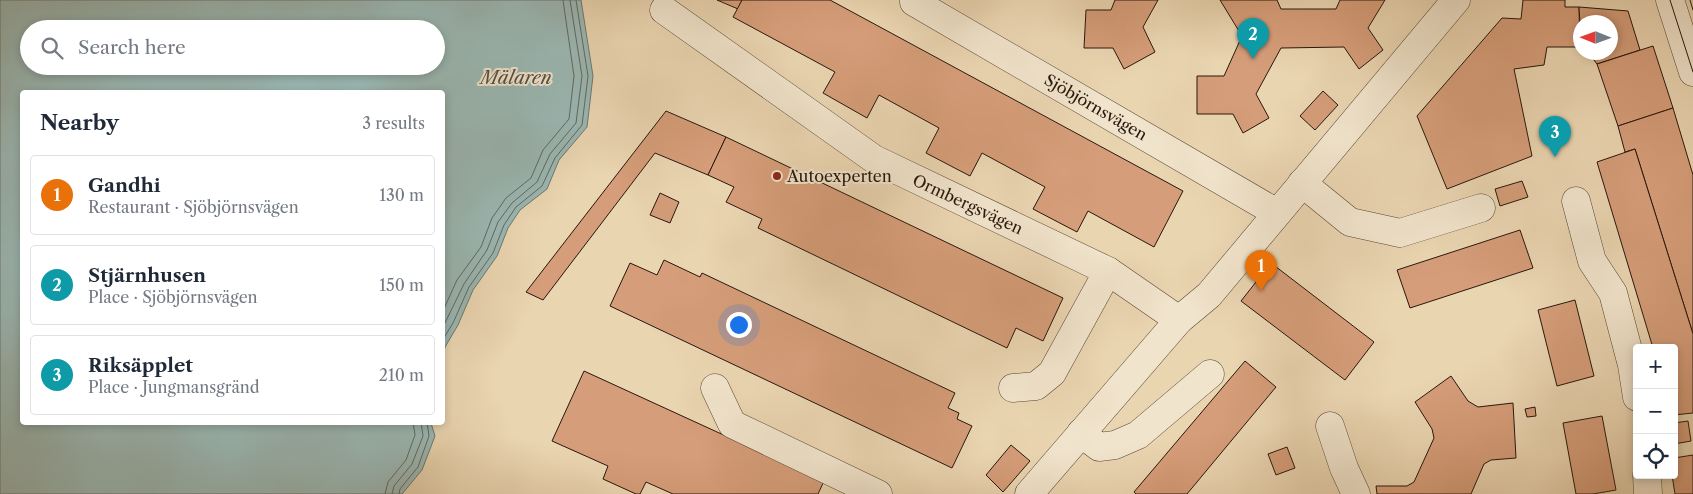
<!DOCTYPE html>
<html lang="en">
<head>
<meta charset="utf-8">
<style>
  body { margin:0; font-family:"Libre Caslon Text",serif; background:#f2f2f3; color:#1f2937 }
  .controls { position:absolute; right:15px; bottom:15px; display:grid; overflow:hidden; border-radius:5px; box-shadow:0 2px 8px #0003 }
  .controls button { width:45px; height:45px; display:grid; place-items:center; padding:0; border:0; border-bottom:1px solid #e0e1e3; background:#fff; color:#1f2937; font:25px sans-serif }
  .compass { position:absolute; left:1573px; top:15px; width:45px; height:45px; border-radius:50%; background:#fff; box-shadow:0 2px 8px #0003; rotate:271deg }
  .you { position:absolute; left:738px; top:324px; width:18px; height:18px; margin:-12px; border:4px solid #fff; border-radius:50%; background:#1a73e8; box-shadow:0 0 0 8px #1a73e833 }
  .badge { display:grid; place-items:center; width:32px; height:32px; border-radius:50%; background:#8f2418; color:#fff; font-size:16px; font-weight:700 }
  .pin { position:absolute; translate:-50% -41px; filter:drop-shadow(0 1px 2px #0008) }
  .pin::after { content:''; position:absolute; top:26px; width:18px; height:15px; background:inherit; clip-path:polygon(0 0,100% 0,50% 100%) }
  .list { margin:0; padding:0; list-style:none }
  h2 { display:flex; justify-content:space-between; align-items:center; height:65px; margin:0; padding:0 20px; font-size:21px }
  h2 small { font-size:16px; font-weight:400; color:#747a83 }
  .list li { display:grid; grid-template-columns:32px 1fr auto; gap:15px; align-items:center; box-sizing:border-box; height:80px; margin:0 10px 10px; padding:0 10px; border:1px solid #e0e1e3; border-radius:5px }
  .list b { display:block; font-size:19px; white-space:nowrap }
  .list p { margin:0; font-size:16px; white-space:nowrap; color:#747a83 }
  .list em { font-size:16px; font-style:normal; color:#747a83 }
  .icon { flex:none; width:28px; height:28px; fill:none; stroke:currentColor; stroke-width:2; stroke-linecap:round; stroke-linejoin:round }
  .map { position:relative; flex:none; width:1693px; height:494px; overflow:hidden }
  .search { position:absolute; background:#fff; box-shadow:0 2px 8px #0003; left:20px; top:20px; width:425px; height:55px; display:flex; align-items:center; gap:12px; box-sizing:border-box; padding:0 18px; border-radius:28px; color:#747a83; font-size:19px }
  .panel { position:absolute; background:#fff; box-shadow:0 2px 8px #0003; left:20px; top:90px; width:425px; height:335px; border-radius:5px }
  .map>svg:first-child { display:block }
  .water { fill:#9ab7b3; stroke:#6c7771; fill-rule:evenodd }
  .lines { fill:none; stroke-linecap:round; stroke-linejoin:round }
  .shore { stroke:#616760; stroke-width:1 }
  .building { fill:#d59d79; stroke:#28170d }
  .minor-casing { stroke:#584636; stroke-width:29 }
  .minor { stroke:#f1e4cc; stroke-width:28 }
  .tram { stroke:#28170d; stroke-width:1 }
  .poi-dot { fill:#8f2418; stroke:#f1e4cc; stroke-width:2 }
  .labels { text-anchor:middle; stroke-width:4; stroke-linejoin:round; paint-order:stroke }
  .street-label { font-size:16px; fill:#28170d; stroke:#f1e4cc }
  .poi-label { font-size:16px; fill:#28170d; stroke:#f1e4cc; text-anchor:start }
  .water-label { font-size:18px; font-style:italic; fill:#504f47; stroke:#f1e4cc }
</style>
</head>
<body>
<div class="map">
<svg width="1693" height="494" viewBox="0 0 1693 494">
  <rect width="100%" height="100%" fill="#ead5b1"/>
  <filter id="stains"><feTurbulence type="fractalNoise" baseFrequency=".004" numOctaves="4"/><feColorMatrix values="0 0 0 0 .2 0 0 0 0 .09 0 0 0 0 .02 0 0 0 .5 -.17"/></filter>
  <radialGradient id="worn" r=".72"><stop offset=".6" stop-color="#630" stop-opacity="0"/><stop offset="1" stop-color="#630" stop-opacity=".3"/></radialGradient>
  <path class="water" d="M0 0H581L593 76 587 127 559 160 547 189 520 210 508 228 497 256 473 290 458 325 445 347 443 358 442 92H22V422L431 423 435 436 422 470 402 494H0ZM29 29H436V66H29Z"/>
  <g class="lines">
    <g class="shore">
      <polyline points="442,313 457,280 481,247 492,218 506,198 531,178 543,150 569,119 574,76 563,0"/>
      <polyline points="442,329 464,284 487,250 498,222 512,203 537,182 550,154 576,123 582,76 570,0"/>
      <polyline points="442,341 453,323 469,287 493,253 504,225 516,207 542,186 555,158 582,125 588,76 576,0"/>
      <polyline points="385,494 388,482 406,460 415,435 413,422"/>
      <polyline points="392,494 394,486 412,464 423,436 421,422"/>
      <polyline points="399,494 400,489 418,467 429,436 427,422"/>
    </g>
  </g>
  <g class="building">
    <polygon points="717,0 742,0 738,9"/>
    <polygon points="742,0 830,0 1183,191 1154,247 1088,211 1077,232 1033,209 1045,187 982,153 970,176 926,153 939,128 879,95 867,118 823,93 835,72 733,17"/>
    <polygon points="1115,0 1158,0 1143,27 1155,52 1124,69 1113,48 1084,48 1086,10 1111,10"/>
    <polygon points="1220,0 1277,0 1281,9 1336,9 1340,0 1385,0 1368,28 1383,50 1359,69 1344,47 1281,48 1256,94 1269,118 1243,133 1233,114 1197,114 1197,76 1224,76 1242,36"/>
    <polygon points="1523,0 1565,0 1565,7 1579,7 1580,47 1547,47 1544,65 1514,69 1532,156 1447,189 1417,116 1502,18 1521,19"/>
    <polygon points="1579,7 1628,11 1640,50 1597,64 1588,52 1610,52 1610,22 1580,22 1580,24"/>
    <polygon points="1653,46 1673,108 1618,126 1597,64"/>
    <polygon points="1323,91 1338,105 1315,130 1300,116"/>
    <polygon points="1673,108 1693,175 1693,334 1635,149 1625,152 1618,126"/>
    <polygon points="666,111 726,137 708,175 655,153 543,300 526,292"/>
    <polygon points="726,137 1063,298 1043,341 1016,328 1007,348 758,228 762,219 726,202 734,187 708,175"/>
    <polygon points="1635,149 1693,334 1693,413 1674,415 1674,348 1653,348 1597,162"/>
    <polygon points="1522,181 1528,197 1500,206 1495,189"/>
    <polygon points="660,193 679,202 670,223 650,215"/>
    <polygon points="1520,230 1533,268 1410,308 1397,270"/>
    <polygon points="664,260 700,277 702,273 955,393 948,408 959,413 957,419 972,426 952,468 610,306 630,263 657,275"/>
    <polygon points="1271,263 1374,342 1345,380 1241,301"/>
    <polygon points="1575,300 1594,376 1557,386 1538,310"/>
    <polygon points="1245,361 1276,387 1187,494 1136,494 1134,492"/>
    <polygon points="584,371 824,481 818,494 673,494 646,482 640,494 636,494 603,479 608,466 552,441"/>
    <polygon points="1451,376 1468,401 1478,407 1513,403 1516,458 1491,460 1484,464 1471,494 1377,494 1376,486 1407,486 1414,482 1434,438 1432,429 1415,402"/>
    <polygon points="1535,407 1536,416 1527,417 1525,409"/>
    <polygon points="1602,416 1616,490 1593,494 1576,494 1563,423"/>
    <polygon points="1688,421 1691,441 1674,444 1674,423"/>
    <polygon points="1011,445 1030,461 1003,492 986,475"/>
    <polygon points="1287,447 1295,468 1276,475 1268,454"/>
    <polygon points="1693,455 1693,494 1675,494 1672,475 1674,475 1674,458"/>
  </g>
  <g class="lines">
    <defs>
      <g id="minor">
        <polyline points="1670,0 1693,72"/>
        <polyline points="914,2 1277,213"/>
        <polyline points="664,10 874,159 1108,271 1179,320"/>
        <polyline points="1302,183 1350,222 1400,233 1481,208"/>
        <polyline points="1576,201 1592,261 1613,293 1632,365 1637,397"/>
        <polyline points="715,388 732,424 878,494"/>
        <polyline points="1013,388 1036,386 1052,373 1108,271"/>
        <polyline points="1330,426 1344,468 1356,494"/>
        <polyline points="1081,433 1099,447 1115,445 1138,435 1210,374"/>
        <polyline points="1647,475 1648,494"/>
        <polyline points="1029,494 1179,320 1209,295 1456,0"/>
      </g>
    </defs>
    <use href="#minor" class="minor-casing"/>
    <use href="#minor" class="minor"/>
    <g class="tram">
      <polyline points="1670,0 1693,72"/>
      <polyline points="1690,0 1693,10"/>
    </g>
  </g>
  <circle class="poi-dot" cx="777" cy="176" r="5"/>
  <g class="labels">
    <g class="street-label">
      <text transform="translate(1096 107) rotate(30)" y="6">Sjöbjörnsvägen</text>
      <text transform="translate(968 204) rotate(25)" y="6">Ormbergsvägen</text>
    </g>
    <g class="poi-label">
      <text x="787" y="182">Autoexperten</text>
    </g>
    <g class="water-label">
      <text x="516" y="84">Mälaren</text>
    </g>
  </g>
  <rect width="100%" height="100%" filter="url(#stains)"/>
  <rect width="100%" height="100%" fill="url(#worn)"/>
</svg>
<div class="controls">
<button>+</button>
<button>−</button>
<button><svg class="icon" aria-label="locate" viewBox="0 0 24 24"><circle cx="12" cy="12" r="6"/><path d="M12 2v4M12 18v4M2 12h4M18 12h4"/></svg></button>
</div>
<svg class="compass" viewBox="-18 -18 36 36"><path d="M0-13l5 13h-10z" fill="#e53935"/><path d="M0 13l5-13h-10z" fill="#747a83"/></svg>
<div class="you"></div>
<div class="pin badge" style="left:1261px;top:291px;background:#e8710a">1</div>
<div class="pin badge" style="left:1253px;top:59px;background:#0f9aa8">2</div>
<div class="pin badge" style="left:1555px;top:157px;background:#0f9aa8">3</div>
<div class="search"><svg class="icon" aria-label="search" viewBox="0 0 24 24"><circle cx="10" cy="10" r="6"/><path d="M15 15l6 6"/></svg>Search here</div>
<section class="panel">
<h2>Nearby<small>3 results</small></h2>
<ul class="list">
<li><span class="badge" style="background:#e8710a">1</span><div><b>Gandhi</b><p>Restaurant · Sjöbjörnsvägen</p></div><em>130 m</em></li>
<li><span class="badge" style="background:#0f9aa8">2</span><div><b>Stjärnhusen</b><p>Place · Sjöbjörnsvägen</p></div><em>150 m</em></li>
<li><span class="badge" style="background:#0f9aa8">3</span><div><b>Riksäpplet</b><p>Place · Jungmansgränd</p></div><em>210 m</em></li>
</ul>
</section>
</div>
</body>
</html>
